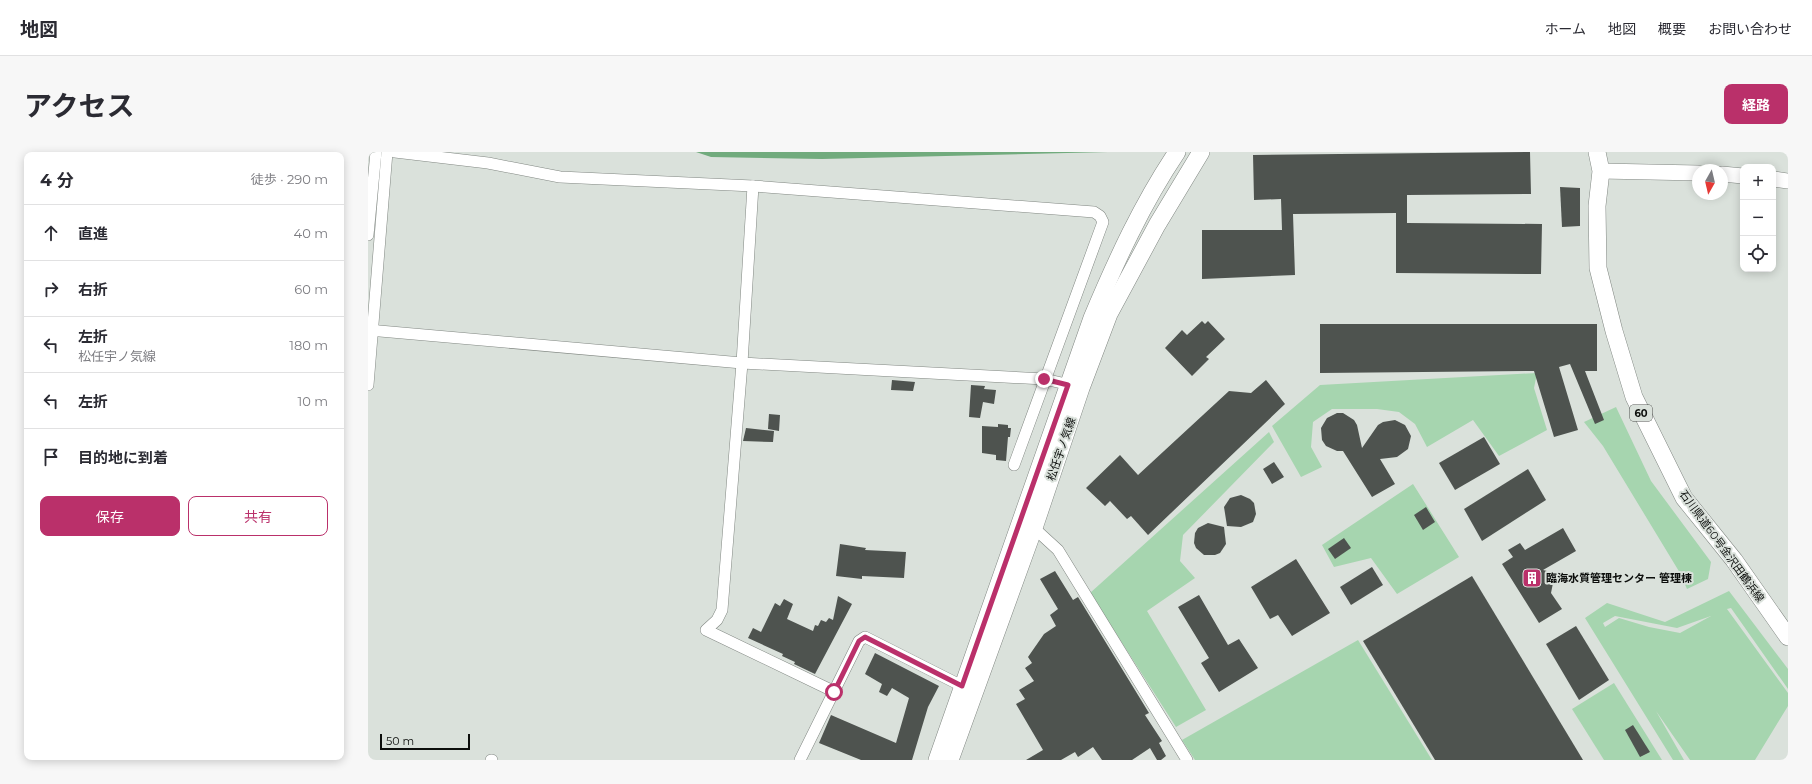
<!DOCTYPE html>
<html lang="ja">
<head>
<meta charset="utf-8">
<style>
  body { margin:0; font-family:Montserrat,"Noto Sans JP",sans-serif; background:#f7f7f7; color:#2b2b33 }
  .controls { position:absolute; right:12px; top:12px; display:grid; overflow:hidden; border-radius:8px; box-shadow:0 2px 10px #0003 }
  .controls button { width:36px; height:36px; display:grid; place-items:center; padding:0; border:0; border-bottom:1px solid #e1e1e2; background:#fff; color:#2b2b33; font:20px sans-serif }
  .compass { position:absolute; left:1324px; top:12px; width:36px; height:36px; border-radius:50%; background:#fff; box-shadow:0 2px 10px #0003; rotate:188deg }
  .scale { position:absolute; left:12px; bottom:10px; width:90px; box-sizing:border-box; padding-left:4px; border:2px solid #0c0e0c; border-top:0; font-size:11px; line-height:14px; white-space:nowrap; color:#0c0e0c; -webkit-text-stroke:3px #dae1db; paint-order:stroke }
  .stop { position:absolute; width:12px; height:12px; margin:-9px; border:3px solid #ba306a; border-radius:50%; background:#fff }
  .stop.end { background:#ba306a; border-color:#fff; box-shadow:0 1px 4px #0008 }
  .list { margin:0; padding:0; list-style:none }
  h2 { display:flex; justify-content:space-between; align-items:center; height:52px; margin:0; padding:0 16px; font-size:17px }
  h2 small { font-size:13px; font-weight:400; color:#7c7c81 }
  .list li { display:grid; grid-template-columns:26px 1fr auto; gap:12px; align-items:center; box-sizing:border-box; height:56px; padding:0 16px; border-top:1px solid #e1e1e2 }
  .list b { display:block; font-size:15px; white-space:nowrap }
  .list p { margin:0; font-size:13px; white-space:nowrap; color:#7c7c81 }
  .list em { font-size:13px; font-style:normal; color:#7c7c81 }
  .actions { display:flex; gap:8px; padding:12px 16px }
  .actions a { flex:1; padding:9px 0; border:1px solid #ba306a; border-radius:8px; text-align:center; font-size:14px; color:#ba306a }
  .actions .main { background:#ba306a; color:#fff }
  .icon { flex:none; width:22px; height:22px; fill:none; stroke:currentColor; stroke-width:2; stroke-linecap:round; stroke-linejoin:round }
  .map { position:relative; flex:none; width:1420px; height:608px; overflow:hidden; border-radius:8px }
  header { display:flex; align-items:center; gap:24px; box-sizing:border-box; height:56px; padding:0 20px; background:#fff; border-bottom:1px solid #e1e1e2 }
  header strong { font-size:19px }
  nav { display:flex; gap:22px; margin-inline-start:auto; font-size:14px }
  .intro { display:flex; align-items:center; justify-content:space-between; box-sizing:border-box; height:96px; padding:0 24px }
  h1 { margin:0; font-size:28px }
  .button { padding:10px 18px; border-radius:8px; background:#ba306a; color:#fff; font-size:14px; font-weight:700 }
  main { display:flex; gap:24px; padding:0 24px }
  aside { flex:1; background:#fff; border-radius:8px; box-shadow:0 2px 10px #0003 }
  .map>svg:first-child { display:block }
  .green { fill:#a6d5af; fill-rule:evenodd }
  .water { fill:#71ab7d }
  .building { fill:#4e534f }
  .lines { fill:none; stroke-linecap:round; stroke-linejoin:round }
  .street-casing { stroke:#818782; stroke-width:12 }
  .secondary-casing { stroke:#818782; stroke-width:16 }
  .primary-casing { stroke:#818782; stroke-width:18 }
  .street { stroke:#fff; stroke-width:11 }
  .secondary { stroke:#fff; stroke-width:15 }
  .primary { stroke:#fff; stroke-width:17 }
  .route { stroke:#ba306a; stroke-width:5 }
  .labels { text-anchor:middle; stroke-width:4; stroke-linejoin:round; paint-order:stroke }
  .shield { fill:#dae1db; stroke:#4a4d4a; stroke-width:1 }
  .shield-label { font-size:10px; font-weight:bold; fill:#0c0e0c }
  .street-label { font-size:11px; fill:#0c0e0c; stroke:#dae1db }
  .poi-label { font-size:11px; font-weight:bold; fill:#0c0e0c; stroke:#dae1db; text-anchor:start }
</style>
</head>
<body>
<header>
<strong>地図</strong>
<nav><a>ホーム</a><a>地図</a><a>概要</a><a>お問い合わせ</a></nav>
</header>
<div class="intro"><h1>アクセス</h1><a class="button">経路</a></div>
<main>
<aside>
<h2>4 分<small>徒歩 · 290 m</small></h2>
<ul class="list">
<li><svg class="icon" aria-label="ahead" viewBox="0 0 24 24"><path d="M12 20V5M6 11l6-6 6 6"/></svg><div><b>直進</b></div><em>40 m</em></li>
<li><svg class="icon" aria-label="right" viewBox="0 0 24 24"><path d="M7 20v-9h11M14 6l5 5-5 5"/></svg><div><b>右折</b></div><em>60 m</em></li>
<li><svg class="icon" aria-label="left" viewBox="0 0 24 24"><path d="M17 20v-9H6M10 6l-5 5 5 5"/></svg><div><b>左折</b><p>松任宇ノ気線</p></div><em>180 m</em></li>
<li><svg class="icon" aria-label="left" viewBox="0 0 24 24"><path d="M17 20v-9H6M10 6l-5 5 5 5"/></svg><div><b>左折</b></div><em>10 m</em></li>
<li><svg class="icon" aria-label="arrive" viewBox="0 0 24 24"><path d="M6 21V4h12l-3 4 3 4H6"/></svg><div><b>目的地に到着</b></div></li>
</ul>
<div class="actions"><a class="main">保存</a><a>共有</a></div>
</aside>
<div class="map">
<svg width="1420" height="608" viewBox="0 0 1420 608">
  <rect width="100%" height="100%" fill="#dae1db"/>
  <g class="green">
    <polygon points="1169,221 1166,236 1179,278 1131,304 1105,268 1059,295 1047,272 1031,260 1009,257 964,257 945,270 943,295 954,315 933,325 904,274 952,233"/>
    <polygon points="1248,255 1283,329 1343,410 1340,427 1319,437 1312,421 1235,294 1216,270"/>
    <polygon points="901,280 906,290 815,383 812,409 827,426 779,459 838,558 808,575 722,441"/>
    <polygon points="1045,332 1091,405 1029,442 1003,406 966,415 954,393"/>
    <path d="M1361 439 1420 517V537L1363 456 1359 457 1420 541V554L1387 608H1322L1288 559 1316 608H1305L1217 466 1239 451 1297 470ZM1247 464 1309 476 1343 464 1312 481 1281 475 1251 466 1237 475 1235 471Z"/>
    <polygon points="990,488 1064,608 827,608 814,588"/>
    <polygon points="1246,531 1294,608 1236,608 1204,557"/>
  </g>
  <polygon class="water" points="328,0 740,0 454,7 343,5"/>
  <g class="building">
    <polygon points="1162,0 1163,42 1039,43 1039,71 1174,72 1173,122 1028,121 1028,61 925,62 927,123 834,127 834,78 914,78 913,47 886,48 885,3"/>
    <polygon points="1192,35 1212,36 1212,74 1194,75"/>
    <polygon points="834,169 837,172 840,169 857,187 838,205 841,207 824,224 797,196 814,178 819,183"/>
    <polygon points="952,172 1229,172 1229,219 1217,219 1236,268 1227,272 1202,212 1191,215 1210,278 1186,285 1166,219 952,221"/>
    <polygon points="524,228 547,230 545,239 523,238"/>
    <polygon points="898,228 917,252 780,383 763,364 759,367 742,349 737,354 718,336 752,303 770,323 861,239 883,241"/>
    <polygon points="603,233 617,234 616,237 628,238 626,252 615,250 612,266 601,265"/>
    <polygon points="969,261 975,261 986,268 989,273 994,296 1010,273 1015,270 1027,268 1037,273 1043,284 1040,297 1029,305 1012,307 1027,332 1004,345 975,299 969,299 958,294 954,288 953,276 959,266"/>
    <polygon points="401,262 412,263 411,279 400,277"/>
    <polygon points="630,272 640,273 640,276 643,276 642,285 640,285 638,309 628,308 628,303 614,301 614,274 630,275"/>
    <polygon points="378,276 406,279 405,290 375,289"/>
    <polygon points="1116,285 1132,312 1087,338 1071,311"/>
    <polygon points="906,310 916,325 904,332 895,317"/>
    <polygon points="1160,317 1178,348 1114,389 1096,357"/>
    <polygon points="873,343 882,347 886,351 888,362 885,370 873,375 859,374 856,355 862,346"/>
    <polygon points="1058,355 1067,370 1055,378 1046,363"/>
    <polygon points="840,371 856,375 858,392 852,401 847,403 836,403 828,396 826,391 827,381 830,376"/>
    <polygon points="1195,376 1208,399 1175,418 1187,421 1183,441 1194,457 1171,471 1134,412 1145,405 1140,398 1152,391 1157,398"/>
    <polygon points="976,386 983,396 967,407 960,397"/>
    <polygon points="472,392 498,396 497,398 538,400 536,426 494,424 494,427 468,424"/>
    <polygon points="928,407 962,461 924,484 910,463 902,467 883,435"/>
    <polygon points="1004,415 1015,433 983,453 972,435"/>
    <polygon points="687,419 705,448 710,445 781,561 777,563 794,589 791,591 798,604 793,608 789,608 782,596 764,608 734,608 725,595 710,605 707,600 693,608 658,608 675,598 648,552 657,547 651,538 666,529 657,516 664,511 660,505 676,482 688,474 682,463 690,457 672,427"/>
    <polygon points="1104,424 1215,608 1067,608 995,489"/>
    <polygon points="831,443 860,493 871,487 890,516 851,540 833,511 841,506 810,455"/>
    <polygon points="470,444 484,452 447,522 426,512 427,510 414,504 415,502 380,486 385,476 393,480 407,451 412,454 416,447 425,452 419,467 445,479 447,473 450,474 453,468 458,470 461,466 465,468"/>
    <polygon points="1208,474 1241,528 1211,548 1178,492"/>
    <polygon points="507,501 571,534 560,555 544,608 493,608 451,591 463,563 528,591 541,546 524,536 519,544 511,540 514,532 497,522"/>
    <polygon points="1265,573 1282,600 1272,605 1257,578"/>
  </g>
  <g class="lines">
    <defs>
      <g id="street">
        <polyline points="27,0 120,11 192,25 385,34 726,60 732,64 735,70 646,313"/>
        <polyline points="385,34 374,211 354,458 349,468 338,478 467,540"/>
        <polyline points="0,83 8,0"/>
        <polyline points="0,178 374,211 676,227 707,234"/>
        <polyline points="0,233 19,0"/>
        <polyline points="661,374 666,376 690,398 819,608"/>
        <polyline points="123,608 124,608"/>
        <polyline points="432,608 491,489 497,485 600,537"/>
      </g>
      <g id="secondary">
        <polyline points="1233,19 1330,21"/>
        <polyline points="1354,22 1375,24"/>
        <polyline points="1405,27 1420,29"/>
      </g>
      <g id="primary">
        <polyline points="1229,0 1233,19 1229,54 1230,116 1246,179 1266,245 1316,346 1366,408 1420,485"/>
        <path d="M569 608 724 166C748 109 774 52 809 0"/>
        <polyline points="582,608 666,376 713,236 741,162 789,73 833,0"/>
      </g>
    </defs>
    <use href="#street" class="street-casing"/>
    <use href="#secondary" class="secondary-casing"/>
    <use href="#primary" class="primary-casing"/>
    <use href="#street" class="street"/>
    <use href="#secondary" class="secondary"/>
    <use href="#primary" class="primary"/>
  </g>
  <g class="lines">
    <polyline class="route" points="466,540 491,489 497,485 594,534 700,233 676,227"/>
  </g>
  <defs>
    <symbol id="building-square" viewBox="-11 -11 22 22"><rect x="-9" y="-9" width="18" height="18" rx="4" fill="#ba306a" stroke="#dae1db"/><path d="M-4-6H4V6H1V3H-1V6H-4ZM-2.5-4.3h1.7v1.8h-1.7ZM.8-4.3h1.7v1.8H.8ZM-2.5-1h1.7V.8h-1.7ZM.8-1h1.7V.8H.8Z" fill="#fff"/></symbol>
  </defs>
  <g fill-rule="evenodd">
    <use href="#building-square" x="1153" y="415" width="22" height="22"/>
  </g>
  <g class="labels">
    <rect class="shield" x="1262" y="253" width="22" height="16" rx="3"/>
    <g class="shield-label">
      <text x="1273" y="265">60</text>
    </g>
    <g class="street-label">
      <text transform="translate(693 297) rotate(-71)" y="4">松任宇ノ気線</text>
      <text transform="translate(1354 394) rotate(54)" y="4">石川県道60号金沢田鶴浜線</text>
    </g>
    <g class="poi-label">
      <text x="1178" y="430">臨海水質管理センター 管理棟</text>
    </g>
  </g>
</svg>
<div class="controls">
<button>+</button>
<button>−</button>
<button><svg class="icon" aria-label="locate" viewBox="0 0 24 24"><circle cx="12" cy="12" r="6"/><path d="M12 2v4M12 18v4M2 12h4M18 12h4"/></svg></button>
</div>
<svg class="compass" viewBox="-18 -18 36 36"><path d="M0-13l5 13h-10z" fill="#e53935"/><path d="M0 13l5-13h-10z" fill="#7c7c81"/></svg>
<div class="scale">50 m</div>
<div class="stop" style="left:466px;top:540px"></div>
<div class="stop end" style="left:676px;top:227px"></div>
</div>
</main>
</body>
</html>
